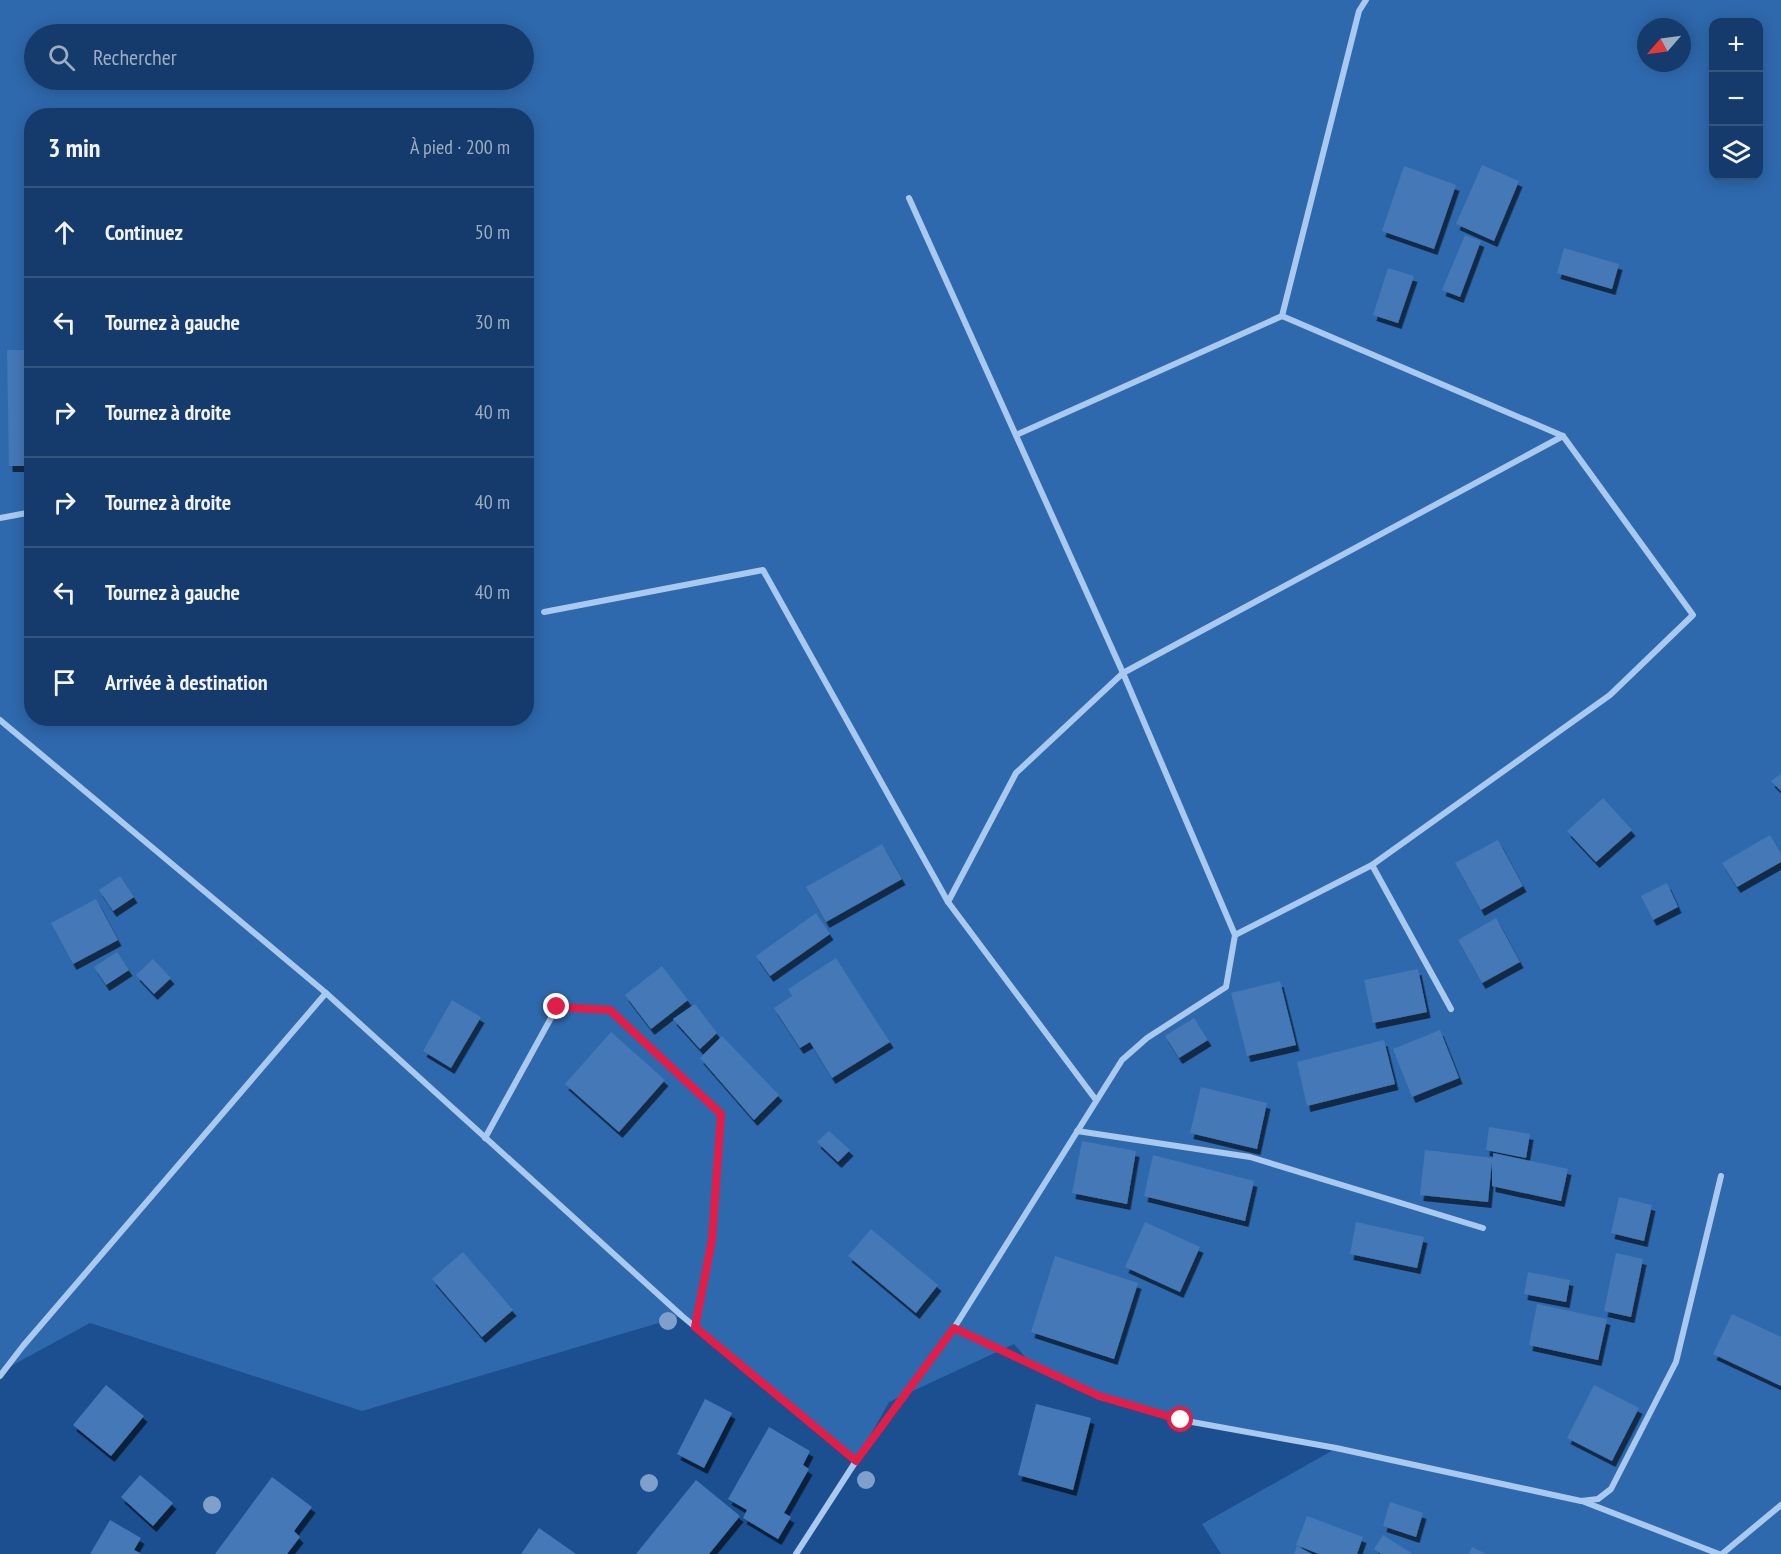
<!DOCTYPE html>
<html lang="fr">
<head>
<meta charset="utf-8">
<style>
  body { margin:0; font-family:"PT Sans Narrow",sans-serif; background:#214673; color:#f1f3f6 }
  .controls { position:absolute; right:18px; top:18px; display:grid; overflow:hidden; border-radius:12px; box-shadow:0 3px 15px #0003 }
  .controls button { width:54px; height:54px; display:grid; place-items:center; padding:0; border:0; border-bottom:2px solid #33557e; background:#143b6b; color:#f1f3f6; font:30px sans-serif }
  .compass { position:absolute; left:1637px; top:18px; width:54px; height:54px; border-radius:50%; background:#143b6b; box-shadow:0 3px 15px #0003; rotate:242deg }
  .stop { position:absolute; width:18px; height:18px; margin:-14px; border:4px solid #e11d48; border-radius:50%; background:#fff }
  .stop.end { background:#e11d48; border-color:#fff; box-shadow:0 2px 6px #0008 }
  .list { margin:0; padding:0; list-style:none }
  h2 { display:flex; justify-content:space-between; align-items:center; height:78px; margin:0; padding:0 24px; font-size:26px }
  h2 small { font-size:20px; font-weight:400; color:#9dadc1 }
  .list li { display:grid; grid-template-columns:39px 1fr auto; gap:18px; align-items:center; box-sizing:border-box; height:90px; padding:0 24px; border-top:2px solid #33557e }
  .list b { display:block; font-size:22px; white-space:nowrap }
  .list em { font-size:20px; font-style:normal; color:#9dadc1 }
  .icon { flex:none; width:33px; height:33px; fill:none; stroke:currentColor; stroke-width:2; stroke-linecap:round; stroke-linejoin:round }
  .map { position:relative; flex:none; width:1781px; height:1554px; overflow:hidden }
  .search { position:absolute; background:#143b6b; box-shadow:0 3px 15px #0003; left:24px; top:24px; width:510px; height:66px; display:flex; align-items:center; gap:15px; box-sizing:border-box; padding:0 21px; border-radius:33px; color:#9dadc1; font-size:22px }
  .panel { position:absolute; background:#143b6b; box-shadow:0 3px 15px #0003; left:24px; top:108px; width:510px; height:618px; border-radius:24px }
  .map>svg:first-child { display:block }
  .green { fill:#2e69ad; fill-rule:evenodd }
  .building { fill:#4478b7; filter:url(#shadow) }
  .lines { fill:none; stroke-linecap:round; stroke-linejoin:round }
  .street { stroke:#a9c9ee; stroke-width:6 }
  .tree { fill:#7ea0ca }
  .route { stroke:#e11d48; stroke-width:8 }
</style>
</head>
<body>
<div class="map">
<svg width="1781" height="1554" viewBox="0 0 1781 1554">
  <defs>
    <filter id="shadow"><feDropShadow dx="3.5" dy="6" stdDeviation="0" flood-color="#0009"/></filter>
  </defs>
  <rect width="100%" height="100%" fill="#1b4f8f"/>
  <path class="green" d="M0 0H1781V1554H1221L1202 1524 1335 1449 1181 1420 1077 1390 1037 1371 1014 1344 889 1402 856 1461 682 1316 362 1411 90 1323 0 1372ZM1714 22H1758V176H1714ZM1646 27H1682V63H1646ZM34 34H524V80H34ZM32 116H526V718H32Z"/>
  <g class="building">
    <polygon points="1482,165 1519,181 1494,241 1456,224"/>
    <polygon points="1404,166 1456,185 1434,249 1382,231"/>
    <polygon points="1465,235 1481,241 1460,297 1442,290"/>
    <polygon points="1564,248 1619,264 1612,289 1557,273"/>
    <polygon points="1388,268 1414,276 1398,323 1373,315"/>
    <polygon points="7,350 32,350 32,466 9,466"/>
    <polygon points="1781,774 1781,791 1771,781"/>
    <polygon points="1603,798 1632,830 1596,862 1567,831"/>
    <polygon points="1770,835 1781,853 1781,862 1737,887 1722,863"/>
    <polygon points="1498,840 1523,886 1481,910 1455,863"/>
    <polygon points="882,844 902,879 826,922 806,887"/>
    <polygon points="120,876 134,897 113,911 99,890"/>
    <polygon points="1667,883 1678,907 1653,920 1641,896"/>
    <polygon points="96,899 118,940 73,964 51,923"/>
    <polygon points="816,913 830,934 770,976 756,956"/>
    <polygon points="1496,918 1520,962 1482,983 1458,940"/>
    <polygon points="117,952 129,970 106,985 94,967"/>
    <polygon points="836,958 890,1042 832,1078 810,1042 800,1048 774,1008 792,996 788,989"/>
    <polygon points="153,959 171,978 154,994 136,975"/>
    <polygon points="662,966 688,1000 651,1029 625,995"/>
    <polygon points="1418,969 1427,1012 1373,1023 1364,980"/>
    <polygon points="1280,981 1296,1045 1247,1056 1231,993"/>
    <polygon points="452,1000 481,1017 451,1068 423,1051"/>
    <polygon points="695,1004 717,1033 700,1049 673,1019"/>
    <polygon points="1194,1018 1208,1040 1179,1058 1165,1036"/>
    <polygon points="1440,1030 1459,1078 1412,1097 1393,1049"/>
    <polygon points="611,1032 665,1080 619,1132 565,1084"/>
    <polygon points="722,1036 779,1095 754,1120 700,1058"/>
    <polygon points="1384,1040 1395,1084 1307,1106 1297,1062"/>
    <polygon points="1201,1087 1267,1103 1257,1149 1190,1133"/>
    <polygon points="1489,1127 1530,1134 1526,1158 1486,1150"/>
    <polygon points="829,1131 850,1150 838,1162 817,1142"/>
    <polygon points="1082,1141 1136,1151 1127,1204 1072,1193"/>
    <polygon points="1425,1150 1493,1158 1493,1153 1568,1169 1561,1201 1492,1186 1492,1161 1488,1202 1420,1195"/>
    <polygon points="1153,1155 1254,1181 1245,1221 1144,1196"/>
    <polygon points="1619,1197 1652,1205 1644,1241 1611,1233"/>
    <polygon points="1145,1222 1200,1247 1180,1292 1125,1267"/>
    <polygon points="1356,1222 1424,1237 1417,1268 1350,1254"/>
    <polygon points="871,1229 938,1285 916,1313 848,1256"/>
    <polygon points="463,1252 513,1310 482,1337 432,1279"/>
    <polygon points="1616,1253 1643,1259 1631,1317 1604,1311"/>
    <polygon points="1055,1256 1138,1283 1114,1359 1031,1332"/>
    <polygon points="1528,1272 1570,1280 1566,1302 1524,1294"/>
    <polygon points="1537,1304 1607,1319 1598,1360 1529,1345"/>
    <polygon points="1732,1314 1781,1337 1781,1386 1713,1354"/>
    <polygon points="106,1385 144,1416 111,1456 73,1425"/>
    <polygon points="1594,1385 1639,1408 1612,1461 1567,1438"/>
    <polygon points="705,1399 732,1413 704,1468 677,1454"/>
    <polygon points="1036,1404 1091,1418 1073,1490 1018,1475"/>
    <polygon points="769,1427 810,1451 803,1465 809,1469 784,1513 791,1517 778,1539 743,1518 747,1510 728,1499"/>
    <polygon points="140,1475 173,1503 153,1526 121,1497"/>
    <polygon points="272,1477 312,1507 294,1531 300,1537 287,1554 215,1554"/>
    <polygon points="696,1480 740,1516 709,1554 636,1554"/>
    <polygon points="1390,1502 1423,1513 1416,1537 1383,1526"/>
    <polygon points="1307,1516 1363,1537 1357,1554 1319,1554 1296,1545"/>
    <polygon points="110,1520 141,1538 134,1550 142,1554 90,1554"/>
    <polygon points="539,1528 576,1554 521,1554"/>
    <polygon points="1383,1535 1413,1554 1381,1554 1374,1549"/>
    <polygon points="1297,1546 1312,1554 1294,1554"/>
    <polygon points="1472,1547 1486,1554 1469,1554"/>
  </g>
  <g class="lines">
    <g class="street">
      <polyline points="909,198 1123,673 1235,935 1372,865 1451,1009"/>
      <polyline points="1282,316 1359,11 1366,0"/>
      <polyline points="1016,435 1282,316 1563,436 1693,615 1610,695 1372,865"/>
      <polyline points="0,518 32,512"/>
      <polyline points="544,612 763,570 948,902 1096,1100"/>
      <polyline points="0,720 326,993 682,1316 856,1461 796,1554"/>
      <polyline points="948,902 1016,773 1123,673 1563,436"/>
      <polyline points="1077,1131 1250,1157 1483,1228"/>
      <polyline points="485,1138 557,1007 610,1010 721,1114 712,1240 695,1327"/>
      <polyline points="954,1328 1099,1396 1181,1420 1336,1448 1581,1501 1598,1499 1611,1489 1676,1362 1721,1176"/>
      <polyline points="0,1376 23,1346 326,993"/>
      <polyline points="856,1461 954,1328 1122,1060 1147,1038 1226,987 1235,935"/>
      <polyline points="1582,1501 1719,1554"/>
      <polyline points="1722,1554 1781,1505"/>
    </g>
  </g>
  <g class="tree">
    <circle cx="668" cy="1321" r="9"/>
    <circle cx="866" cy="1480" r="9"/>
    <circle cx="649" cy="1483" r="9"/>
    <circle cx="212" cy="1505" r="9"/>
  </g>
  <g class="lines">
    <polyline class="route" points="557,1007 610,1010 721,1114 712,1240 695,1327 856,1461 954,1328 1099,1396 1181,1420"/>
  </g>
</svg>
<div class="controls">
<button>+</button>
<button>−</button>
<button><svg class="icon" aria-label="layers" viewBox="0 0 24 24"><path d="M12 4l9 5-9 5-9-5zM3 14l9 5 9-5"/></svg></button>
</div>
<svg class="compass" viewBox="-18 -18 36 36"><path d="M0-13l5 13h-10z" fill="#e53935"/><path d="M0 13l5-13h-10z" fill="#9dadc1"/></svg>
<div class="stop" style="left:1181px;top:1420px"></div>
<div class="stop end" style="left:557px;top:1007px"></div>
<div class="search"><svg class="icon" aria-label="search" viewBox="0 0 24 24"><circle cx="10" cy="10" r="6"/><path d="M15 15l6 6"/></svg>Rechercher</div>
<section class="panel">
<h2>3 min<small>À pied · 200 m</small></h2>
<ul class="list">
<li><svg class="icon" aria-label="ahead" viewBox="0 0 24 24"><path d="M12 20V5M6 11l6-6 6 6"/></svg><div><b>Continuez</b></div><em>50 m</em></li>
<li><svg class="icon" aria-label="left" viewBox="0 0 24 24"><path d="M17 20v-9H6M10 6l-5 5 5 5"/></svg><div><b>Tournez à gauche</b></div><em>30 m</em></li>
<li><svg class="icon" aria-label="right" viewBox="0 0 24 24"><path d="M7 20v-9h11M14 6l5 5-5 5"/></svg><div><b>Tournez à droite</b></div><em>40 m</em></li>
<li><svg class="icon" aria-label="right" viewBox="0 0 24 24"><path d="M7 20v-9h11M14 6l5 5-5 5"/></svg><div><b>Tournez à droite</b></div><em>40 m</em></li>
<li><svg class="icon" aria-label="left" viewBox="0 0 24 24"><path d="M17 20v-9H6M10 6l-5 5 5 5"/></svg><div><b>Tournez à gauche</b></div><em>40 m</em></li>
<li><svg class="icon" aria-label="arrive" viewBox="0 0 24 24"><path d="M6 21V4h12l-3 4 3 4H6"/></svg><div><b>Arrivée à destination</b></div></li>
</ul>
</section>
</div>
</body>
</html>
